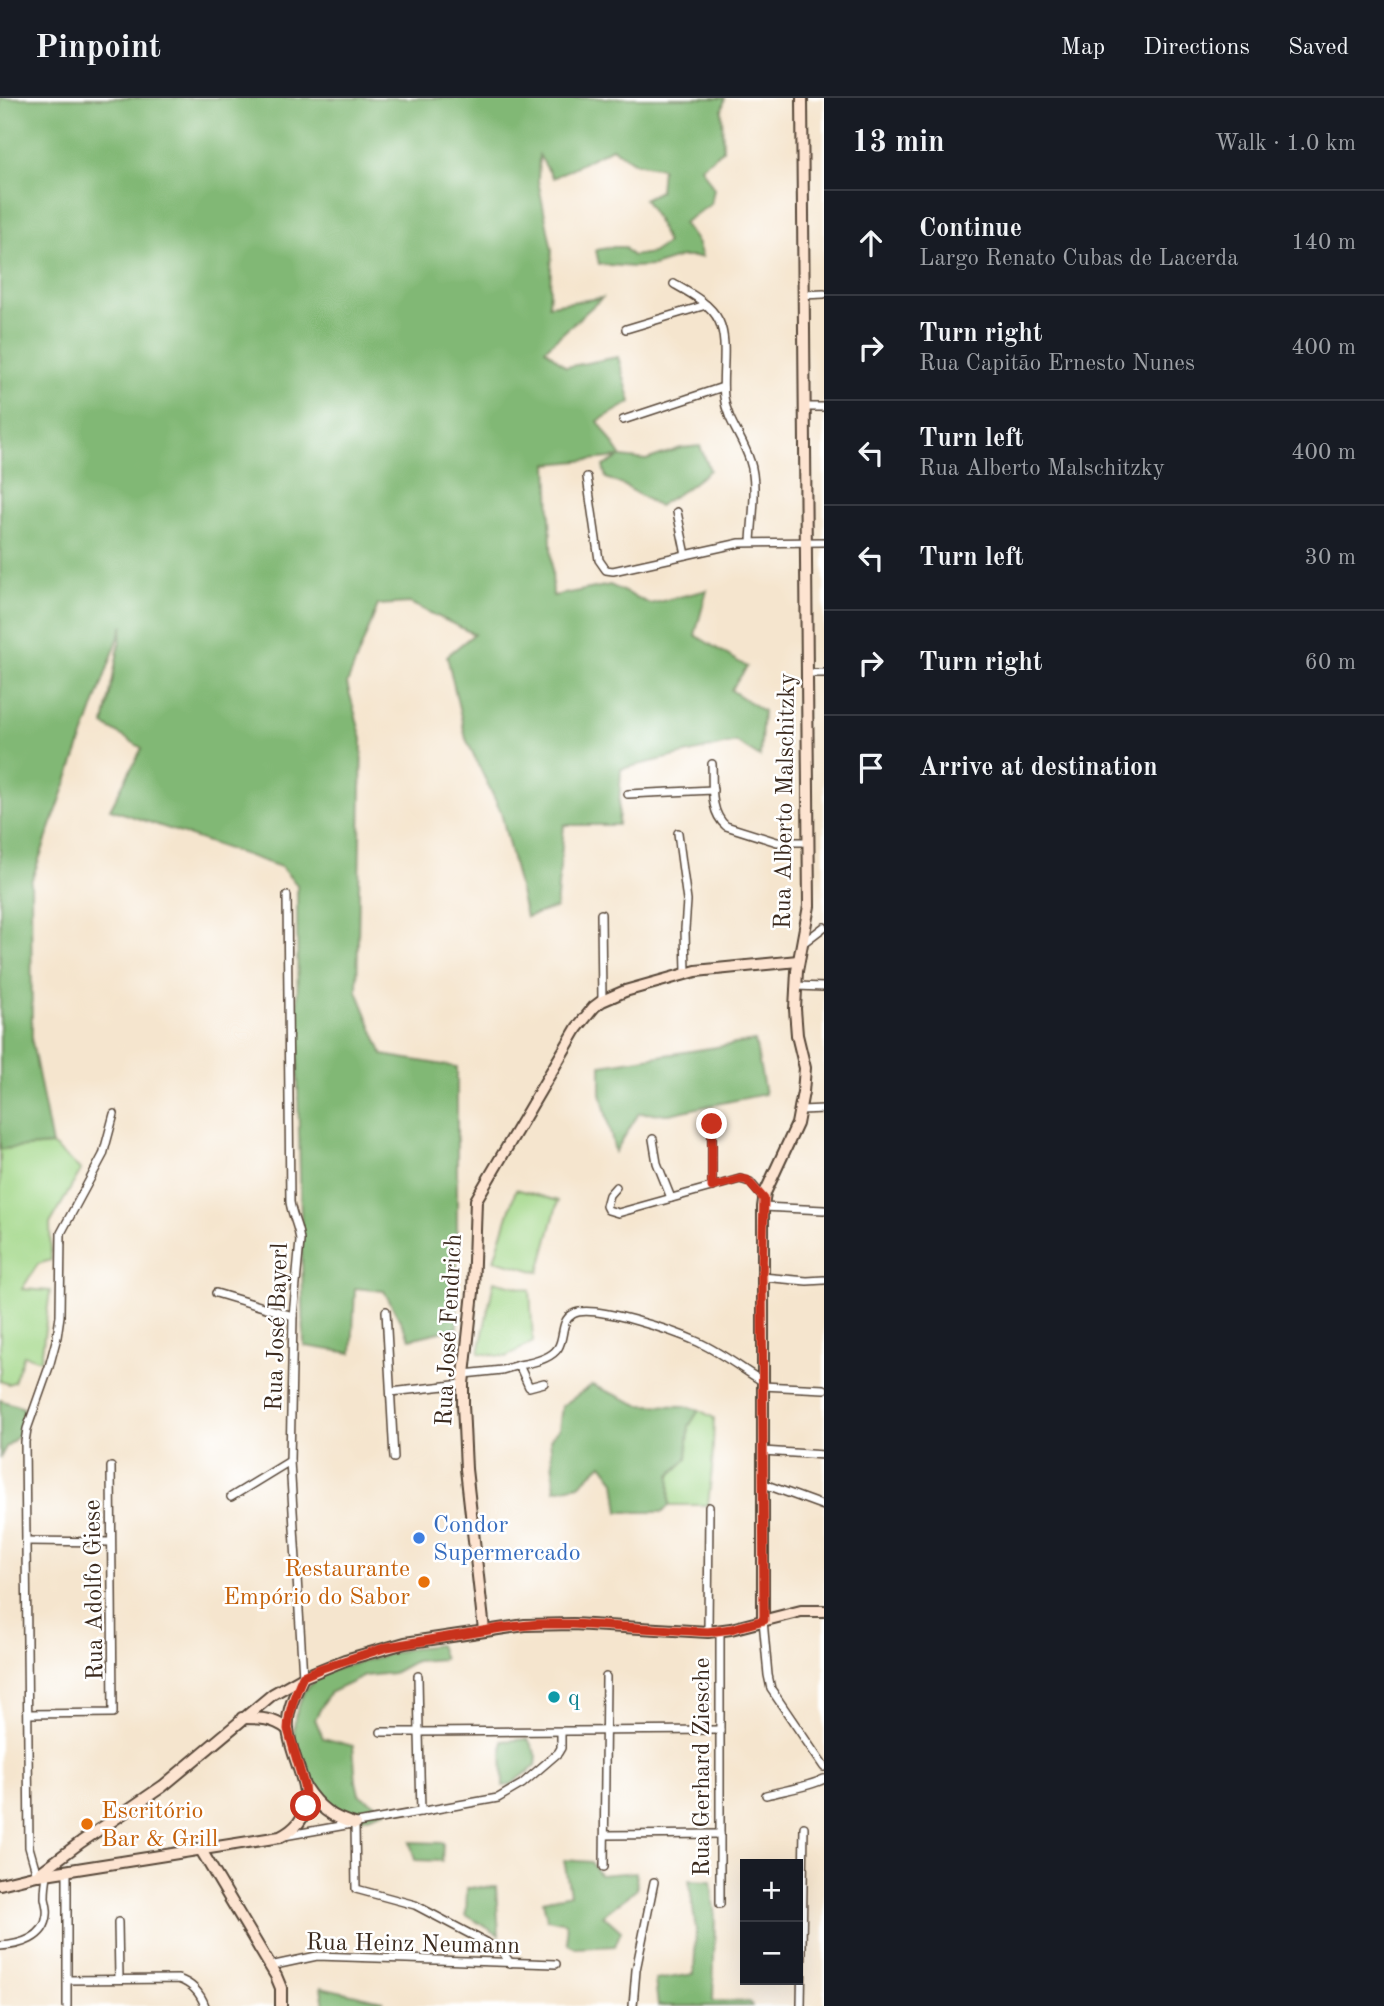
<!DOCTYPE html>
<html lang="en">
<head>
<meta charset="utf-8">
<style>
  body { margin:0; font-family:"Old Standard TT",serif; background:#20242c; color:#f1f3f6 }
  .controls { position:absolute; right:21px; bottom:21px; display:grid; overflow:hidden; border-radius:0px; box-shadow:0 7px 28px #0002 }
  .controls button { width:63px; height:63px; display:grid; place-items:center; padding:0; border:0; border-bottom:2px solid #363941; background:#171b24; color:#f1f3f6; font:35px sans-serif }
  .stop { position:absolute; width:21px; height:21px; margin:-16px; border:5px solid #c8321e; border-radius:50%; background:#fff }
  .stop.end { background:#c8321e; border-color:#fff; box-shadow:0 2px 7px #0008 }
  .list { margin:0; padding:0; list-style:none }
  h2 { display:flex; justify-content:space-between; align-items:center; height:91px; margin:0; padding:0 28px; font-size:30px }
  h2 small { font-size:23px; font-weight:400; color:#9ea1a6 }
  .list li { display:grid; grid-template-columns:46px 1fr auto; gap:21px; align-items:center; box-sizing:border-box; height:105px; padding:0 28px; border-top:2px solid #363941 }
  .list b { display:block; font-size:26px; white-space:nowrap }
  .list p { margin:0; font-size:23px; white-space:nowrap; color:#9ea1a6 }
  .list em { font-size:23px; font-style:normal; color:#9ea1a6 }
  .icon { flex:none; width:38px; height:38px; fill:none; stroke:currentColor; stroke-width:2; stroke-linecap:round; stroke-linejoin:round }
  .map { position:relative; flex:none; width:824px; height:1908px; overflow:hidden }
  header { display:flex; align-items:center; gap:42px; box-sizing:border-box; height:98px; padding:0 35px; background:#171b24; border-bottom:2px solid #363941 }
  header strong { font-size:33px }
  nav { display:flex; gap:38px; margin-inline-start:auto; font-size:24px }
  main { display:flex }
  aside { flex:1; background:#171b24 }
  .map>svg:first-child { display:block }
  .green { fill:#a2d788; stroke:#6e8053; stroke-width:2 }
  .forest { fill:#81b874; stroke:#5e7149; stroke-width:2 }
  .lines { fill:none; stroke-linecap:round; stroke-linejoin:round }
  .street-casing { stroke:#574638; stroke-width:10 }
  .secondary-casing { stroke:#574638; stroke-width:14 }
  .street { stroke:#fff; stroke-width:7 }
  .secondary { stroke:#fde4d1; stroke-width:10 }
  .route { stroke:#c8321e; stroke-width:9 }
  .shop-dot { fill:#3f7fe0; stroke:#fff; stroke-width:2.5 }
  .food-dot { fill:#e8710a; stroke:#fff; stroke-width:2.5 }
  .culture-dot { fill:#0f9aa8; stroke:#fff; stroke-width:2.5 }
  .labels { text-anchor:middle; stroke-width:5; stroke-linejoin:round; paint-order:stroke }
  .street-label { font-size:24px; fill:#3b2a1e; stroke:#fff }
  .shop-label { font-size:24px; fill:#366cbe; stroke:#fff; text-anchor:start }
  .food-label { font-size:24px; fill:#c56008; stroke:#fff; text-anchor:end }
  .culture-label { font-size:24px; fill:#0d838f; stroke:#fff; text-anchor:start }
</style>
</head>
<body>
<header>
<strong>Pinpoint</strong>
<nav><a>Map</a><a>Directions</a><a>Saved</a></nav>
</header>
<main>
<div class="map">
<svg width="824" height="1908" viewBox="0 0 824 1908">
  <rect width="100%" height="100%" fill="#fff"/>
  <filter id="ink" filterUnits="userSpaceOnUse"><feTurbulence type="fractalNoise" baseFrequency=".0143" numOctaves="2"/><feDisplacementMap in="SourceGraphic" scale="14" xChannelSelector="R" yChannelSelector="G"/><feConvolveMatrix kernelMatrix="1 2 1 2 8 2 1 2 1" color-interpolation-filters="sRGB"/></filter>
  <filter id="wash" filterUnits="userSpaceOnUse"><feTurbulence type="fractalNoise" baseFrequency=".00686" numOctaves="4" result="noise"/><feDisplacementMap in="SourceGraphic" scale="28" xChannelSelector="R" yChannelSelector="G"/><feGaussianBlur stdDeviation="1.57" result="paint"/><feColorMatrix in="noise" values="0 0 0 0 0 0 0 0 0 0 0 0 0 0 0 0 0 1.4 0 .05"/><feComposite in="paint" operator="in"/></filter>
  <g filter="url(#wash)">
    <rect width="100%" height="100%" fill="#f5e5ce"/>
    <g class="green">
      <polygon points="52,1047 81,1072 50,1126 51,1162 38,1166 22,1191 50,1193 41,1262 24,1257 14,1284 8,1286 0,1283 0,1051"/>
      <polygon points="516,1091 558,1103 539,1174 494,1162"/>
      <polygon points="494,1183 530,1192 533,1244 506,1259 479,1255"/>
      <polygon points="699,1312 714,1320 712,1371 708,1407 669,1407 670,1377 687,1361 689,1328"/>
    </g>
    <g class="forest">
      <polygon points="0,0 725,0 722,12 723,52 701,69 714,91 711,106 683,125 697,144 702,159 681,159 653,168 633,169 599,166 596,152 613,149 624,149 632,158 652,155 667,145 656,120 644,101 660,93 662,70 635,65 612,50 553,80 539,57 538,83 552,152 549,207 602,200 545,251 566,269 618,259 631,304 598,323 622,359 646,362 681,350 700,348 710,372 684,392 658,408 623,387 606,380 603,368 620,359 548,366 553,498 610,487 650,506 707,492 695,537 747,569 731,592 763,613 760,659 736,644 621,671 618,727 564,727 556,810 526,819 501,714 466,641 447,558 474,536 410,505 378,507 347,586 362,641 357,893 383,957 457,969 457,1230 410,1241 384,1193 355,1190 352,1255 304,1248 298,992 297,787 281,769 110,711 142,650 104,627 123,527 31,784 32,944 52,1047 0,1051"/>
      <polygon points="755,943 765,996 669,1016 639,1015 615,1054 601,995 601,967"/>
      <polygon points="592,1287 639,1307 683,1308 699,1312 689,1328 687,1361 670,1377 669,1407 663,1414 619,1414 615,1383 602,1366 579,1387 555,1392 550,1341 559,1331 562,1308"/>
      <polygon points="0,1302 24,1310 17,1339 6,1349 0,1360"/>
      <polygon points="439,1547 444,1561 415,1563 393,1575 365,1578 329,1595 315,1621 323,1640 353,1648 356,1683 359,1696 386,1713 361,1721 342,1716 322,1703 309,1686 294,1637 295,1619 304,1593 325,1574 410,1550"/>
      <polygon points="528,1641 537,1658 536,1668 510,1687 503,1688 502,1643"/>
      <polygon points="410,1744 443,1745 442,1763 415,1762"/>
      <polygon points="564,1762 591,1764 599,1777 636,1774 637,1791 603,1817 621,1833 615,1848 576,1850 568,1846 566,1825 547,1821 543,1803 570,1796"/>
      <polygon points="689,1782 711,1783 715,1820 713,1903 750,1904 752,1908 658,1908 655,1882 694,1876 696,1832"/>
      <polygon points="496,1789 499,1837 466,1817 467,1790"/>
      <polygon points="321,1889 383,1903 383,1908 324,1908"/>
    </g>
  </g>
  <g filter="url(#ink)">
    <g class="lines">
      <defs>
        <g id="street">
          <path d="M674 186C690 195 711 206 719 223 729 244 721 276 724 299 727 323 743 340 750 363 758 386 752 420 751 444"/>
          <polyline points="803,197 824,196"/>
          <polyline points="626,231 706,207"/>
          <polyline points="804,309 824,309"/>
          <polyline points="623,322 723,289"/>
          <polyline points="587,379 599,462 606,472 613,473 740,445 824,444"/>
          <polyline points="677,414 686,457"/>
          <polyline points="806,575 824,575"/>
          <path d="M712 666C713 687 709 714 726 728L777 744H809"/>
          <polyline points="628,696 713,692"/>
          <polyline points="678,735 687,803 685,831 686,875"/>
          <path d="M287 798 290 1104C292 1118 299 1129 300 1143L293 1218 290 1363 303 1579"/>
          <polyline points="601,816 602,903"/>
          <polyline points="803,845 824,829"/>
          <polyline points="796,888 824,889"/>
          <polyline points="801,1012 824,1011"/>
          <polyline points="653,1041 657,1065 671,1100"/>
          <polyline points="616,1089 609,1097 606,1108 608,1112 618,1115 740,1081 750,1084 764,1101"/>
          <polyline points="712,1089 712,1026"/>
          <polyline points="763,1109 824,1112"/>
          <polyline points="762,1179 807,1183 824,1182"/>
          <polyline points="216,1195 293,1218"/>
          <polyline points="386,1213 394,1360"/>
          <path d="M519 1267C532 1265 551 1261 558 1250 565 1239 560 1223 573 1216 592 1205 676 1234 698 1244 720 1254 741 1270 762 1283"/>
          <polyline points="464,1276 502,1272 519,1267 529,1289 544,1285"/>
          <polyline points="762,1288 824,1291"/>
          <polyline points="391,1294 463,1286"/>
          <polyline points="763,1353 824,1357"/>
          <polyline points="764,1386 824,1408"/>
          <polyline points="231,1399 290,1363"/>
          <polyline points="26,1443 111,1444"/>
          <polyline points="763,1522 768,1577 771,1591 824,1669"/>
          <polyline points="708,1534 709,1409"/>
          <polyline points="29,1616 113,1615 111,1369"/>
          <polyline points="381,1634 419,1634 418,1578"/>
          <path d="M766 1697C785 1692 808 1689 824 1681"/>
          <polyline points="421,1714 419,1634 720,1632"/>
          <polyline points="355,1726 356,1791 415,1807 502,1853 510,1865"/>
          <polyline points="605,1737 720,1736"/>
          <polyline points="284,1738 498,1700 522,1686 558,1655 561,1650 561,1634"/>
          <polyline points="604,1769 606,1579"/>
          <polyline points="37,1777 29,1749 25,1344 27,1331 49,1269 57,1239 60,1218 61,1135 103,1057 114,1016"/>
          <polyline points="720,1806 720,1533"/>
          <polyline points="118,1824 119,1880"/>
          <path d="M0 1848C20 1847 45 1840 47 1817 48 1811 46 1806 45 1800 45 1790 46 1782 48 1772"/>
          <polyline points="270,1868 317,1858 556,1866"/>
          <path d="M67 1882 178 1881C191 1885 200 1894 205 1908"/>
          <polyline points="67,1908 67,1773"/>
          <polyline points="633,1908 636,1872 654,1784"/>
          <polyline points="801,1908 804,1729"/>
        </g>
        <g id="secondary">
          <polyline points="763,1522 763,1109 765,1095 797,1026 803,994 805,970 797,937 795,911 797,873 809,808 802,0"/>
          <polyline points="484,1532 466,1371 463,1306 463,1286 473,1194 476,1102 577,930 594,909 602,903 625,893 696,873 798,863"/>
          <path d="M242 1620C259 1620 274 1620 287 1631"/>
          <path d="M305 1689C318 1709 332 1720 355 1726"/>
          <polyline points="201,1752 276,1878 281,1890 281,1908"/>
          <path d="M39 1777 280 1739C331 1714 291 1668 288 1631 286 1613 296 1594 303 1579"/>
          <polyline points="0,1786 37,1777 81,1744 163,1688 273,1596 303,1579 345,1562 405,1545 525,1527 573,1526 708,1534 731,1531 801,1513 824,1513"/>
        </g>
      </defs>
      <use href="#street" class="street-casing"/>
      <use href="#secondary" class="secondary-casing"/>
      <use href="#street" class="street"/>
      <use href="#secondary" class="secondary"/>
    </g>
  </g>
  <g class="lines" filter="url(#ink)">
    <path class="route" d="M306 1708 304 1687 288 1631C289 1612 295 1596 303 1578L322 1570 387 1549 501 1530 539 1526H573L708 1534 731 1531 764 1522 762 1179 764 1101 747 1082 740 1081 712 1089V1026"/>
  </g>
  <circle class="shop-dot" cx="419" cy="1440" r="7"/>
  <g class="food-dot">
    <circle cx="424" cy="1484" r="7"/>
    <circle cx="87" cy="1726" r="7"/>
  </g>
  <circle class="culture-dot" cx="554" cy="1599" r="7"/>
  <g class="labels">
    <g class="street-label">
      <text transform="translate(784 703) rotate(-89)" y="8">Rua Alberto Malschitzky</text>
      <text transform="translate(276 1229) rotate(-88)" y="8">Rua José Bayerl</text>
      <text transform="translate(448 1232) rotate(-87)" y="8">Rua José Fendrich</text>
      <text transform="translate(93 1492) rotate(-91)" y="8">Rua Adolfo Giese</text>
      <text transform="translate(701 1669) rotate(-90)" y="8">Rua Gerhard Ziesche</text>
      <text transform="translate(413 1845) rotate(1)" y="8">Rua Heinz Neumann</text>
    </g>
    <g class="shop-label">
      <text x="433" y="1434">Condor<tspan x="433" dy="28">Supermercado</tspan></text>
    </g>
    <g class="food-label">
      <text x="410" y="1478">Restaurante<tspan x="410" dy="28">Empório do Sabor</tspan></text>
      <text x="101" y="1720" text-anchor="start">Escritório<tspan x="101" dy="28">Bar &amp; Grill</tspan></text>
    </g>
    <g class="culture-label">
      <text x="568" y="1607">q</text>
    </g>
  </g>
</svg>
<div class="controls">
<button>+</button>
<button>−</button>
</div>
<div class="stop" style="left:306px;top:1708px"></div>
<div class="stop end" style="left:712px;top:1026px"></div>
</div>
<aside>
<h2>13 min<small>Walk · 1.0 km</small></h2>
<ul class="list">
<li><svg class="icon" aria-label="ahead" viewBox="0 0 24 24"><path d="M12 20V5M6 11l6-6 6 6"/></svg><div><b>Continue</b><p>Largo Renato Cubas de Lacerda</p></div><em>140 m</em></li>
<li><svg class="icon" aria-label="right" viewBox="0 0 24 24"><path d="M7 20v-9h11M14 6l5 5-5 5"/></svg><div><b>Turn right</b><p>Rua Capitão Ernesto Nunes</p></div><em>400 m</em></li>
<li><svg class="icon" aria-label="left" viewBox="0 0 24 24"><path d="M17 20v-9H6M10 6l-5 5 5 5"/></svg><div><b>Turn left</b><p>Rua Alberto Malschitzky</p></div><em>400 m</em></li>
<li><svg class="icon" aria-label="left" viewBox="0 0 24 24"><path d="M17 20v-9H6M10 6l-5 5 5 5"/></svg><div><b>Turn left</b></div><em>30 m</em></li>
<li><svg class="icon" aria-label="right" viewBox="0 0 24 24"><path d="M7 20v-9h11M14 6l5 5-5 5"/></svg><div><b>Turn right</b></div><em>60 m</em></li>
<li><svg class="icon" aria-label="arrive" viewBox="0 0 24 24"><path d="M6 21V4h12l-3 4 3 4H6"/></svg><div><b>Arrive at destination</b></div></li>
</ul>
</aside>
</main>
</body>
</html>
